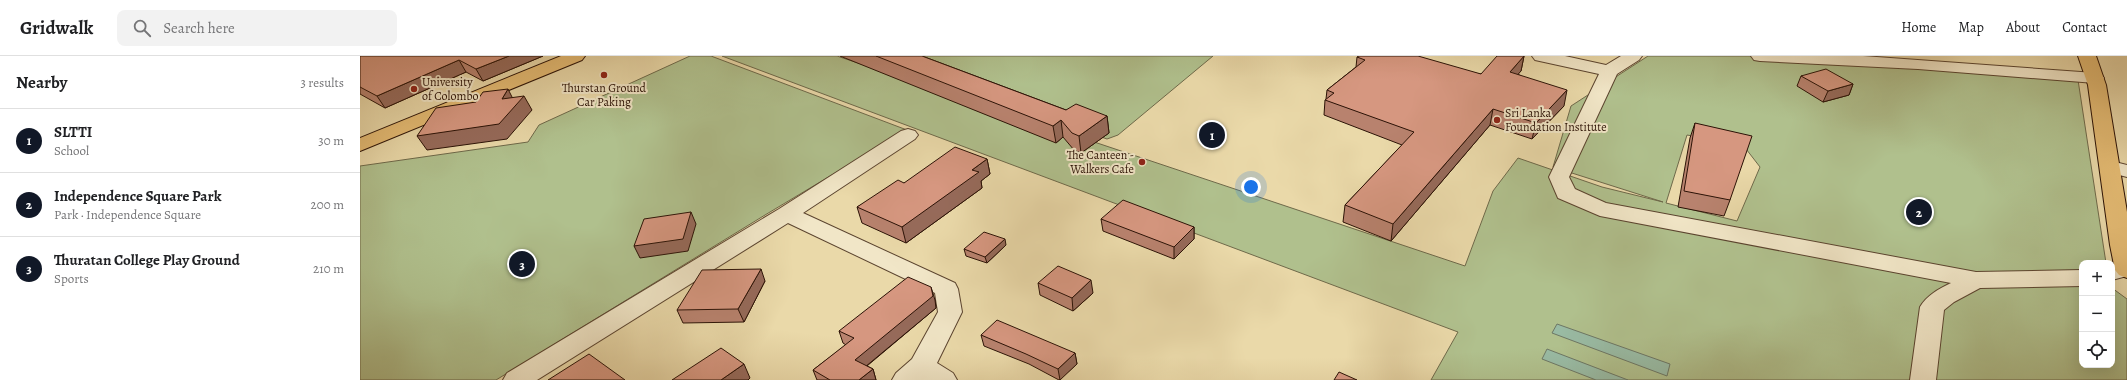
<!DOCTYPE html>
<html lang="en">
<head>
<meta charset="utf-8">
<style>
  body { margin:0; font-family:Alegreya,serif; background:#f2f2f2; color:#202124 }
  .controls { position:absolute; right:12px; bottom:12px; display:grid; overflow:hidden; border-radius:8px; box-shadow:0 4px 16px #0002 }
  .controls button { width:36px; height:36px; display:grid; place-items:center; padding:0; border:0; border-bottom:1px solid #e0e0e0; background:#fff; color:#202124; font:20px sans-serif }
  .you { position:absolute; left:891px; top:131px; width:14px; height:14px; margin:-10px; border:3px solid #fff; border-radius:50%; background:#1a73e8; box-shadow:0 0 0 6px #1a73e833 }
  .badge { display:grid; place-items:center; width:26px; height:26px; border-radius:50%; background:#111827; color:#fff; font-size:13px; font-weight:700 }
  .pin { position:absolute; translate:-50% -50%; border:2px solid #fff; box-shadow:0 1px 4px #0006 }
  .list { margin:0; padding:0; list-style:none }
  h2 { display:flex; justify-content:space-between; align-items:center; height:52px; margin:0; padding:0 16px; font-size:17px }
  h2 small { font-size:13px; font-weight:400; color:#757577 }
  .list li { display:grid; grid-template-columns:26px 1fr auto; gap:12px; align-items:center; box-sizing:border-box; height:64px; padding:0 16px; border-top:1px solid #e0e0e0 }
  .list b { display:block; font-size:15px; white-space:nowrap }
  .list p { margin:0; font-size:13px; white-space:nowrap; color:#757577 }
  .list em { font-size:13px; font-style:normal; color:#757577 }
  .icon { flex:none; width:22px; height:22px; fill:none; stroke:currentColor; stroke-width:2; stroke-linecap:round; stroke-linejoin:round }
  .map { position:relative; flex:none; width:1767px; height:324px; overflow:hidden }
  header { display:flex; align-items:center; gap:24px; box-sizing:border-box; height:56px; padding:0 20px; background:#fff; border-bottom:1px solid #e0e0e0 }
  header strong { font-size:19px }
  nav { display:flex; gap:22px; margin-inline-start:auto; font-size:14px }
  .search { width:280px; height:36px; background:#f2f2f2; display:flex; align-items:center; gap:10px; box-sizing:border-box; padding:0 14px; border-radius:8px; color:#757577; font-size:15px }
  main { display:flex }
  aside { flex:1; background:#fff }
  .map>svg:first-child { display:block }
  .green { fill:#b0c08d; stroke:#6e694a; fill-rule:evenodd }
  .water { fill:#99bba4; stroke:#6d7765 }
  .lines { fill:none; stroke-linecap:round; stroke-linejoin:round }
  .minor-casing { stroke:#5b442f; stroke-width:2 }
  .major-casing { stroke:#2b1206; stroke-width:2 }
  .minor { fill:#f1e6c7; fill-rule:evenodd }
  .major { fill:#e5bc74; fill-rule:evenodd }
  .wall { fill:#b8826e; stroke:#2b1206 }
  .shaded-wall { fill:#966a5a; stroke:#2b1206 }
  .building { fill:#d69780; stroke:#2b1206 }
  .poi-dot { fill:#8f2418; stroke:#f1e6c7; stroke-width:1.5 }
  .labels { text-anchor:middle; stroke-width:4; stroke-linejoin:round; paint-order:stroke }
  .poi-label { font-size:12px; fill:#2b1206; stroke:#f1e6c7; text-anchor:start }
</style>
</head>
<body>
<header>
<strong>Gridwalk</strong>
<div class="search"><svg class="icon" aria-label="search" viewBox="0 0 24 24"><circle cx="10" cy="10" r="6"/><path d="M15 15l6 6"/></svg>Search here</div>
<nav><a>Home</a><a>Map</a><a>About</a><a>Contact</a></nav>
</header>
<main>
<aside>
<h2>Nearby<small>3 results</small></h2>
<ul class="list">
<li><span class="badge">1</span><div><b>SLTTI</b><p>School</p></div><em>30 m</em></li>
<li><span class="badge">2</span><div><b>Independence Square Park</b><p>Park · Independence Square</p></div><em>200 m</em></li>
<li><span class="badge">3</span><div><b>Thuratan College Play Ground</b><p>Sports</p></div><em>210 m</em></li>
</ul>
</aside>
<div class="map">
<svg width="1767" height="324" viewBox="0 0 1767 324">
  <rect width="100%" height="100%" fill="#ead9a9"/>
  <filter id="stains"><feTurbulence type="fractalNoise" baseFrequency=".005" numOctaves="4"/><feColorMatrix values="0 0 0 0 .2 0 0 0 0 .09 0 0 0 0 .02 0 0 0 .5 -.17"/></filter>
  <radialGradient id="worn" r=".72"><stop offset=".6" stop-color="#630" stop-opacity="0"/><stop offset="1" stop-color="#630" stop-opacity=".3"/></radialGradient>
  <g class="green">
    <polygon points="330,0 351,0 547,74 405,159 136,324 0,324 0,110 168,86 179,69"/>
    <path d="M362 0H477L1105 210 1133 135 1158 102 1242 131 1303 146 1193 111 1211 50 1288 0H1482L1718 24 1746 207H1722V309H1752V232L1767 243V324H1071L1098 276ZM1327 79 1383 89 1400 111 1377 165 1306 147Z"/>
    <polygon points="513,0 853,0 758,79 747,83"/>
  </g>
  <g class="water">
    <polygon points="1197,268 1310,308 1307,320 1192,277"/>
    <polygon points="1187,293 1268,324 1236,324 1182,303"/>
  </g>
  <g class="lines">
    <defs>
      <g id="minor">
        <path d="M1172 0H1205L1246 9 1261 0H1282L1279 4 1257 18 1209 121 1215 133 1246 147 1616 216 1722 214V230L1620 232 1594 246 1584 254 1576 324H1550L1560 251C1567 239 1579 233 1591 227L1240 160 1198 142 1189 121 1239 18 1175 4Z"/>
        <polygon points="1391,0 1503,0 1735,17 1741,18 1744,22 1741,26 1735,27 1558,13 1400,5 1394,4"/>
        <polygon points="548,73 555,75 558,79 555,83 443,157 595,227 598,233 602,256 577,307 593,317 597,324 532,324 536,317 552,303 578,256 575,237 428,167 177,324 143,324 147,317 419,153 541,75"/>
        <polygon points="1751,105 1767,109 1767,121 1744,115 1741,111 1744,107"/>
        <polygon points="1767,206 1767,220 1752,224 1752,208"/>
      </g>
      <g id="major">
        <polygon points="201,0 225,0 222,4 0,95 0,82"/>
        <polygon points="1718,0 1736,0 1746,29 1767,156 1767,222 1759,219 1755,214 1750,189 1728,29"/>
      </g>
    </defs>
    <use href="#minor" class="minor-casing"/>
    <use href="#major" class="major-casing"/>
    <use href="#minor" class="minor"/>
    <use href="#major" class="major"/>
  </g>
  <g class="wall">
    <polygon points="0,0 183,0 123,25 106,16 25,52 0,38"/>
    <polygon points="480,0 562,0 706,54 747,60 749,77 721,97 714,94 703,81 696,87"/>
    <polygon points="1164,0 1161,15 1158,18 1204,50 1172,83 1130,69 1031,185 983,166 985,149 1042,89 964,59 965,44 966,43 967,34 996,11 997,1 1121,18"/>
    <polygon points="1441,20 1493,28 1489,39 1463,46 1437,30"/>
    <polygon points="1335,67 1370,144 1364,160 1318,151 1330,82"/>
    <polygon points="627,103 630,118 621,125 622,132 546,187 502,167 497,151 544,127"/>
    <polygon points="741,163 834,171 834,183 814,203 743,175"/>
    <polygon points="646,189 627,207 606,200 604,193"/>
    <polygon points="405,225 384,266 323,267 317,254"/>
    <polygon points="678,227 733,237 713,255 680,239"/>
    <polygon points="575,244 576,252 507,310 513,313 516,324 457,324 453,314 486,289 483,287 479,275"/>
    <polygon points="621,279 715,297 717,308 699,324 669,308 624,290"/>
  </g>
  <g class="shaded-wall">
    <polygon points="149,0 183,0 123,25 116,13"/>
    <polygon points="1164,0 1161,15 1147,31 1150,16"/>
    <polygon points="99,4 106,16 25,52 17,40"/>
    <polygon points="1493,28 1489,39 1463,46 1468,35"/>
    <polygon points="148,33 155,47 164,40 172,54 147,83 67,94 57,80 142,43"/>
    <polygon points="1207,34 1204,50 1172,83 1176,67"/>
    <polygon points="1133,53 1130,69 1031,185 1033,168"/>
    <polygon points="747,60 749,77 721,97 719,80"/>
    <polygon points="701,64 703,81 696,87 693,70"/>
    <polygon points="627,103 630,118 621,125 622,132 546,187 542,171 612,114"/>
    <polygon points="331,156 336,168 328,195 280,202 274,190"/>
    <polygon points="834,171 834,183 814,203 814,191"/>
    <polygon points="645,183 646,189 627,207 625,201"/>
    <polygon points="401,213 405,225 384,266 378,253"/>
    <polygon points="731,224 733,237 713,255 712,242"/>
    <polygon points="571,231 575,244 576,252 499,316 495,304"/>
    <polygon points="715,297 717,308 700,324 698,313"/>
    <polygon points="384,308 390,322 388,324 361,324"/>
    <polygon points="513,313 516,324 499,324"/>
  </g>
  <g class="building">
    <polygon points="0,0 149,0 116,13 99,4 17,40 0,31"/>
    <polygon points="516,0 562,0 706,54 716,48 747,60 719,80 712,77 701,64 693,70"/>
    <polygon points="999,0 1058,0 1121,18 1137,0 1164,0 1150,16 1207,34 1176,67 1133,53 1033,168 985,149 1054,76 965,44 974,37 967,34 1005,4 997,1"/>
    <polygon points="1466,13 1493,28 1468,35 1441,20"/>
    <polygon points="148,33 142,43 164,40 139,68 57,80 76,52 116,46 123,36"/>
    <polygon points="1335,67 1392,80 1370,144 1324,135"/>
    <polygon points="595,91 627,103 612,114 619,116 542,171 497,151 538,124 544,127"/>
    <polygon points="763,144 834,171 814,191 741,163"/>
    <polygon points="331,156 323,183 274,190 284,163"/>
    <polygon points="624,176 645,183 625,201 604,193"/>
    <polygon points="698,210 731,224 712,242 678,227"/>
    <polygon points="401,213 378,253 317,254 342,214"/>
    <polygon points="548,221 571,231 573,240 495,304 513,313 499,324 470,324 453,314 494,282 479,275"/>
    <polygon points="637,264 715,297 698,313 666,298 621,279"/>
    <polygon points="361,292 384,308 361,324 312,324"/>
    <polygon points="229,298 265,324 188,324"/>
    <polygon points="979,316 997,324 974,324"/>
  </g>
  <g class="poi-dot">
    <circle cx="244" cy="19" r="4"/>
    <circle cx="54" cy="33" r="4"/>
    <circle cx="1137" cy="64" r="4"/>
    <circle cx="782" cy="106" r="4"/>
  </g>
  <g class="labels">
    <g class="poi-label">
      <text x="62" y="30">University<tspan x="62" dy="14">of Colombo</tspan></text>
      <text x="244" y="36" text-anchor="middle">Thurstan Ground<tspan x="244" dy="14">Car Paking</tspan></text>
      <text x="1145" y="61">Sri Lanka<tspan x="1145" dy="14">Foundation Institute</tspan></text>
      <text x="774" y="103" text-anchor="end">The Canteen -<tspan x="774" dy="14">Walkers Cafe</tspan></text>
    </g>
  </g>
  <rect width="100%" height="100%" filter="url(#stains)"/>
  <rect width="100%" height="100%" fill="url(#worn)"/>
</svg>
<div class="controls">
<button>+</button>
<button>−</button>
<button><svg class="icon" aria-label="locate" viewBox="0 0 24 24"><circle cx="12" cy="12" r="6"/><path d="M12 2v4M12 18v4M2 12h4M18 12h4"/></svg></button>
</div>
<div class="you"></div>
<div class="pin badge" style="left:852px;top:79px">1</div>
<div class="pin badge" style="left:1559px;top:156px">2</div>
<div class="pin badge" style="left:162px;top:208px">3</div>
</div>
</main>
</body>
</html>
